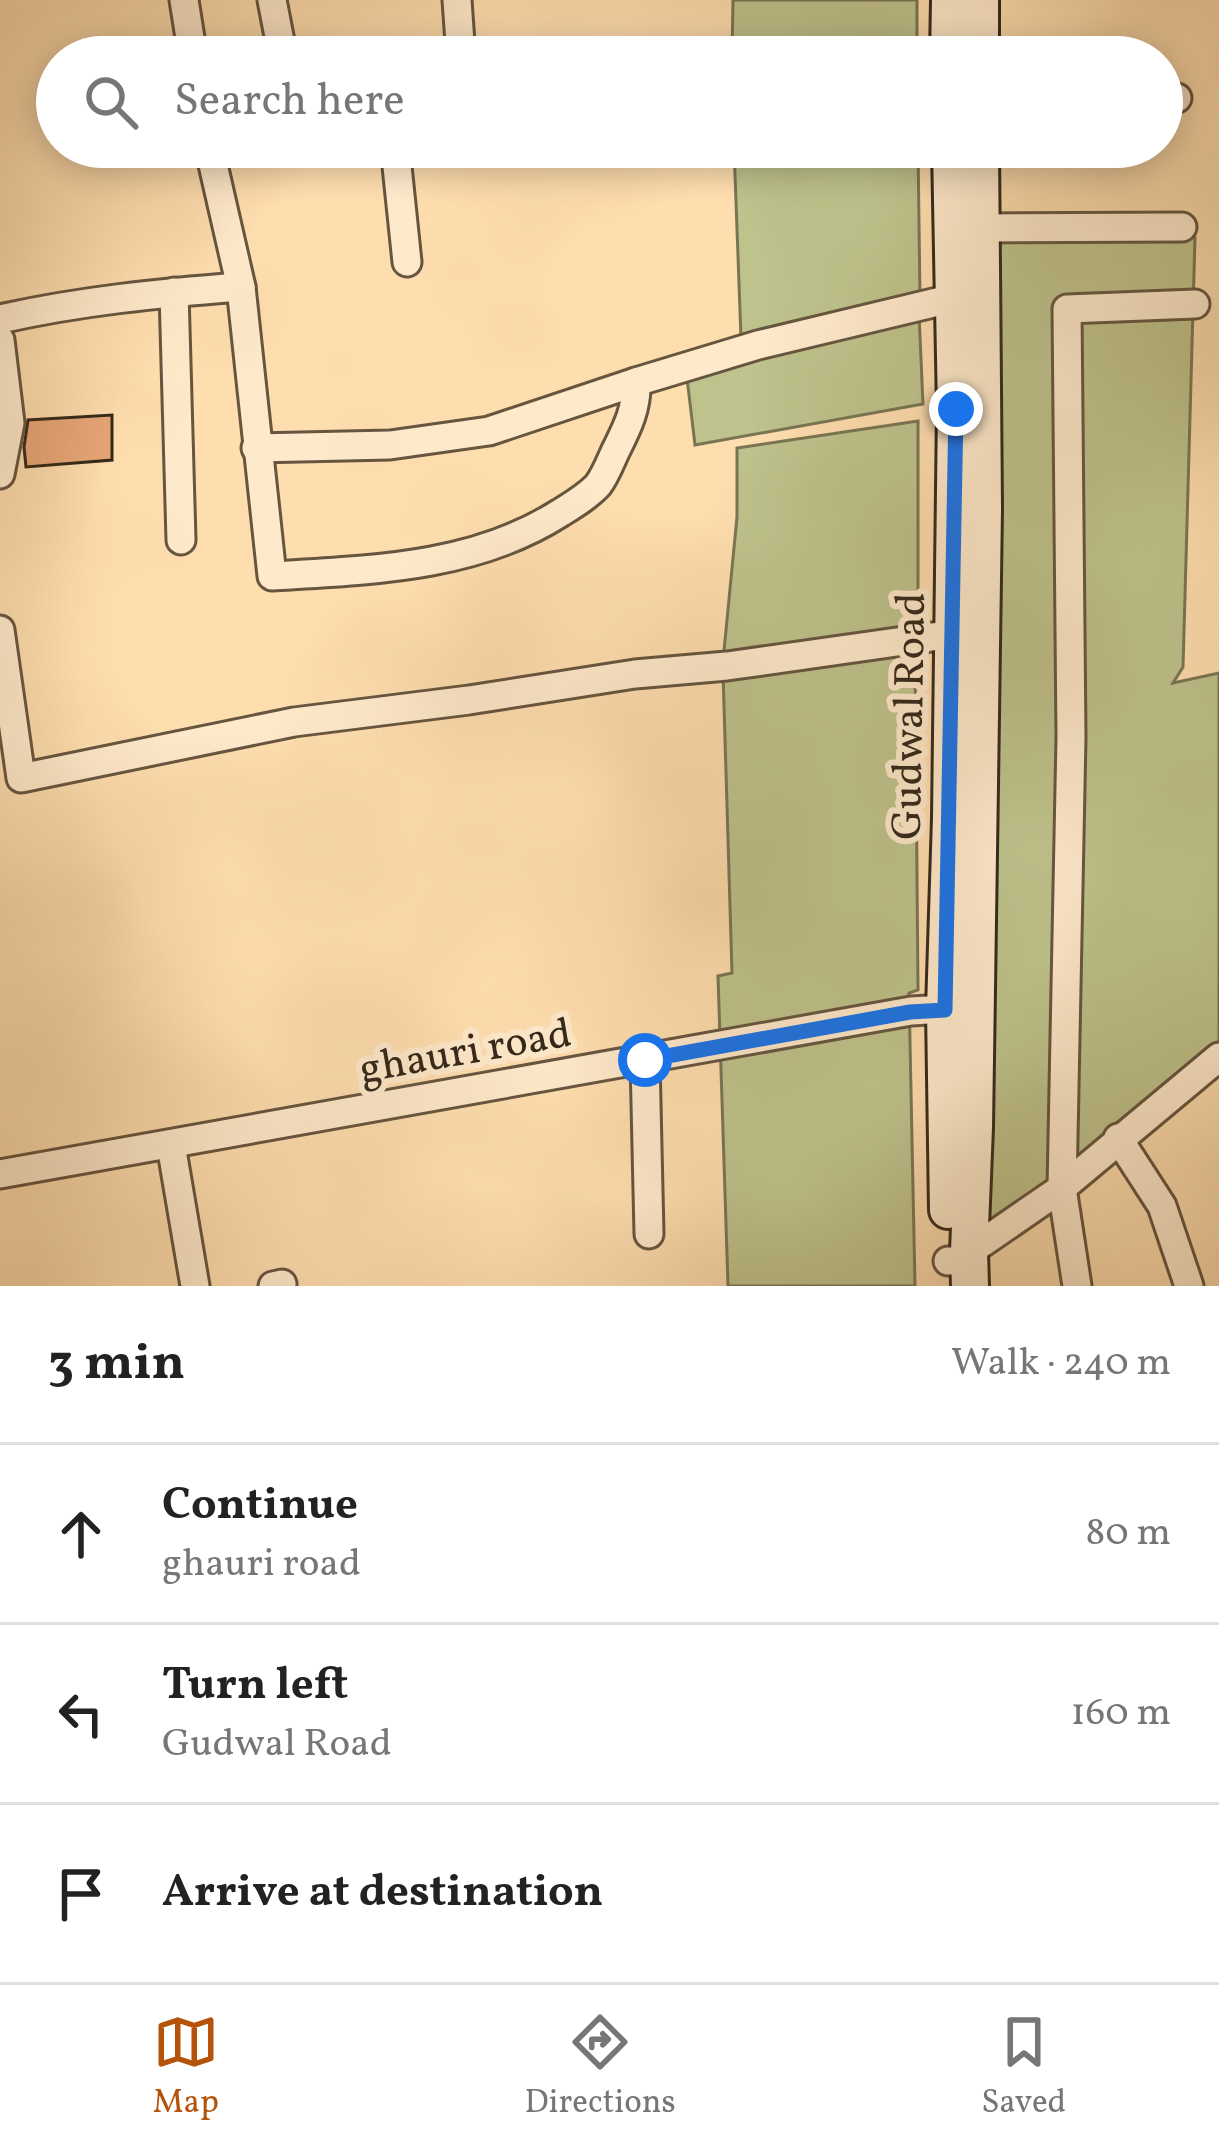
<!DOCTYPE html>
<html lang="en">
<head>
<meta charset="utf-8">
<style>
  body { margin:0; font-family:Vollkorn,serif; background:#f6f6f6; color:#222 }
  .stop { position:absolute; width:36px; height:36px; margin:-27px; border:9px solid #1a73e8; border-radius:50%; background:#fff }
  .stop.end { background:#1a73e8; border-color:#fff; box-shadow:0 3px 12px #0008 }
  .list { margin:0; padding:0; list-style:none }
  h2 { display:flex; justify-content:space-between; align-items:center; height:156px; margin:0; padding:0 48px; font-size:51px }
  h2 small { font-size:39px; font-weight:400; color:#767676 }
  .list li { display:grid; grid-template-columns:78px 1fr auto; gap:36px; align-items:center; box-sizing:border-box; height:180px; padding:0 48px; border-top:3px solid #e0e0e0 }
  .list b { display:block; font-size:45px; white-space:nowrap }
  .list p { margin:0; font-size:39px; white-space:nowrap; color:#767676 }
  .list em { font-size:39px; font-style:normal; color:#767676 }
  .icon { flex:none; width:66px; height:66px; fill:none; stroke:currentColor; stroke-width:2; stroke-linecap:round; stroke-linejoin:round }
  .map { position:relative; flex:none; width:1219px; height:1286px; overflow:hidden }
  .search { position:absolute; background:#fff; box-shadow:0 6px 30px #0003; left:36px; right:36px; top:36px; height:132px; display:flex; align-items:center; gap:30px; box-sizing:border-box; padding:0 42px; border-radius:66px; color:#767676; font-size:45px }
  .sheet { height:696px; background:#fff }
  nav { display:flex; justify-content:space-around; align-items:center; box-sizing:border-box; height:168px; border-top:3px solid #e0e0e0; background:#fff; font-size:33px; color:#767676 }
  nav a { display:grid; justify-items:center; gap:6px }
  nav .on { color:#b45309 }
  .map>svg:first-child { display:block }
  .green { fill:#bec28c; stroke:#797553; stroke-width:3 }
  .building { fill:#e8a678; stroke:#34281a; stroke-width:3 }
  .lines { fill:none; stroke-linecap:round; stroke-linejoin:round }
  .street-casing { stroke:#66553f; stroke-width:33 }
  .secondary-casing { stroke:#34281a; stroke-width:42 }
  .street { stroke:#fee9cb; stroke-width:27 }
  .secondary { stroke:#fee9cb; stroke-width:36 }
  .route { stroke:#1a73e8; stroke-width:15 }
  .labels { text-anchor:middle; stroke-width:12; stroke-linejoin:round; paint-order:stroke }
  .street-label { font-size:42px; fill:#34281a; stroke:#fee9cb }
</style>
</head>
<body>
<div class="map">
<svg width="1219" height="1286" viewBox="0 0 1219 1286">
  <rect width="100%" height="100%" fill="#feddaf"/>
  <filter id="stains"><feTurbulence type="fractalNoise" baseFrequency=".00167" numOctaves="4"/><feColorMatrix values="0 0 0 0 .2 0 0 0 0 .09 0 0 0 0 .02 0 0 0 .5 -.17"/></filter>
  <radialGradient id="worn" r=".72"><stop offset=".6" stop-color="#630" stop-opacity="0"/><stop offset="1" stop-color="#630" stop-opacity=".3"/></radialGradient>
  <g class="green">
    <polygon points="733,0 917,0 917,57 732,57"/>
    <polygon points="734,147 918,147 920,298 741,338"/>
    <polygon points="1006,234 1195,238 1183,667 1173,683 1219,673 1219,1057 1123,1134 987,1225 994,239"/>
    <polygon points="919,314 923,404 695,445 687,378"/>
    <polygon points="918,421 918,633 723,661 737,517 737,448"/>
    <polygon points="915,648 918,990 909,993 915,1286 728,1286 718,976 732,973 723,672"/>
  </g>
  <polygon class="building" points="112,415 112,460 26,467 24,447 28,420"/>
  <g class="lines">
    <defs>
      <g id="street">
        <polyline points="184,0 193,57"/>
        <polyline points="272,0 283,57"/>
        <polyline points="457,0 461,57"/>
        <polyline points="1162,98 1177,98"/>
        <path d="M209 147 241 287 272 576C371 570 474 568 560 513 573 505 588 496 598 485 605 476 610 463 615 452 627 428 637 409 636 382"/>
        <polyline points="395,147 407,262"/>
        <polyline points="210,155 252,147"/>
        <polyline points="981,228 1182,227"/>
        <polyline points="174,292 181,540"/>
        <path d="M0 319C80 301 160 293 241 287"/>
        <polyline points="0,340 10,423 0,474"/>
        <polyline points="256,448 390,445 489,431 636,382 758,345 954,298"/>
        <polyline points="0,630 21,778 294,722 469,700 635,674 727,666 953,634"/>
        <polyline points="645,1060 649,1234"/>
        <polyline points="1118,1138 1162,1206 1189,1286"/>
        <polyline points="171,1145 195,1286"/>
        <polyline points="0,1174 911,1011 945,1009"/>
        <polyline points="948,1261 961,1261 969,1252 1062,1188 1219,1057"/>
        <polyline points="273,1286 282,1284"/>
        <polyline points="1077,1286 1062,1188 1071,737 1067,309 1195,304"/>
      </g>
      <g id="secondary">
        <polyline points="980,0 980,57"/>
        <polyline points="949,57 950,0"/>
        <polyline points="948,1210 945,1009 951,818 956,409 951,147"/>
        <polyline points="970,1286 969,1252 974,1127 983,509 980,147"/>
      </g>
    </defs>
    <use href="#street" class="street-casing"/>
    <use href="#secondary" class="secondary-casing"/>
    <use href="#street" class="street"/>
    <use href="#secondary" class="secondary"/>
  </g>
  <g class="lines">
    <polyline class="route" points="645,1060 910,1012 945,1010 956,409"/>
  </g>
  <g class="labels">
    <g class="street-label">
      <text transform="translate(907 716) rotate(-89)" y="15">Gudwal Road</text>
      <text transform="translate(465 1049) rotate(-10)" y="15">ghauri road</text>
    </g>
  </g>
  <rect width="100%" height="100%" filter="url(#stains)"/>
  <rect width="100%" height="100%" fill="url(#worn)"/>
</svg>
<div class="stop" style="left:645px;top:1060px"></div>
<div class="stop end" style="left:956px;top:409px"></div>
<div class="search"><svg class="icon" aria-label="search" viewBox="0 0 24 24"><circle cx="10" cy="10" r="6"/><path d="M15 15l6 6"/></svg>Search here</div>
</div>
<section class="sheet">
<h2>3 min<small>Walk · 240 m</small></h2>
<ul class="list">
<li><svg class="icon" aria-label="ahead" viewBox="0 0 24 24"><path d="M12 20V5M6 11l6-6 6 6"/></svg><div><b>Continue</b><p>ghauri road</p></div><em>80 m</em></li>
<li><svg class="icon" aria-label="left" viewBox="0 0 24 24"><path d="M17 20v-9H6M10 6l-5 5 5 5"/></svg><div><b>Turn left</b><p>Gudwal Road</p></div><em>160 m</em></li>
<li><svg class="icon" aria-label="arrive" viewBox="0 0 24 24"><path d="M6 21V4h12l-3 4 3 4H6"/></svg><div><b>Arrive at destination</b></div></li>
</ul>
</section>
<nav>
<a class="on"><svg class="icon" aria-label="map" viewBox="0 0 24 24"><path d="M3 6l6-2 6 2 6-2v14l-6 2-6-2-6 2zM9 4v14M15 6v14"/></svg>Map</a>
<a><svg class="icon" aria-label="directions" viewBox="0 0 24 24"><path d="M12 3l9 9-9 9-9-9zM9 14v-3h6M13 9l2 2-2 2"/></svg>Directions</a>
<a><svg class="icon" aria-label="saved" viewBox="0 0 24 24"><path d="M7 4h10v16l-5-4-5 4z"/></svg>Saved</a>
</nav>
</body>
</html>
